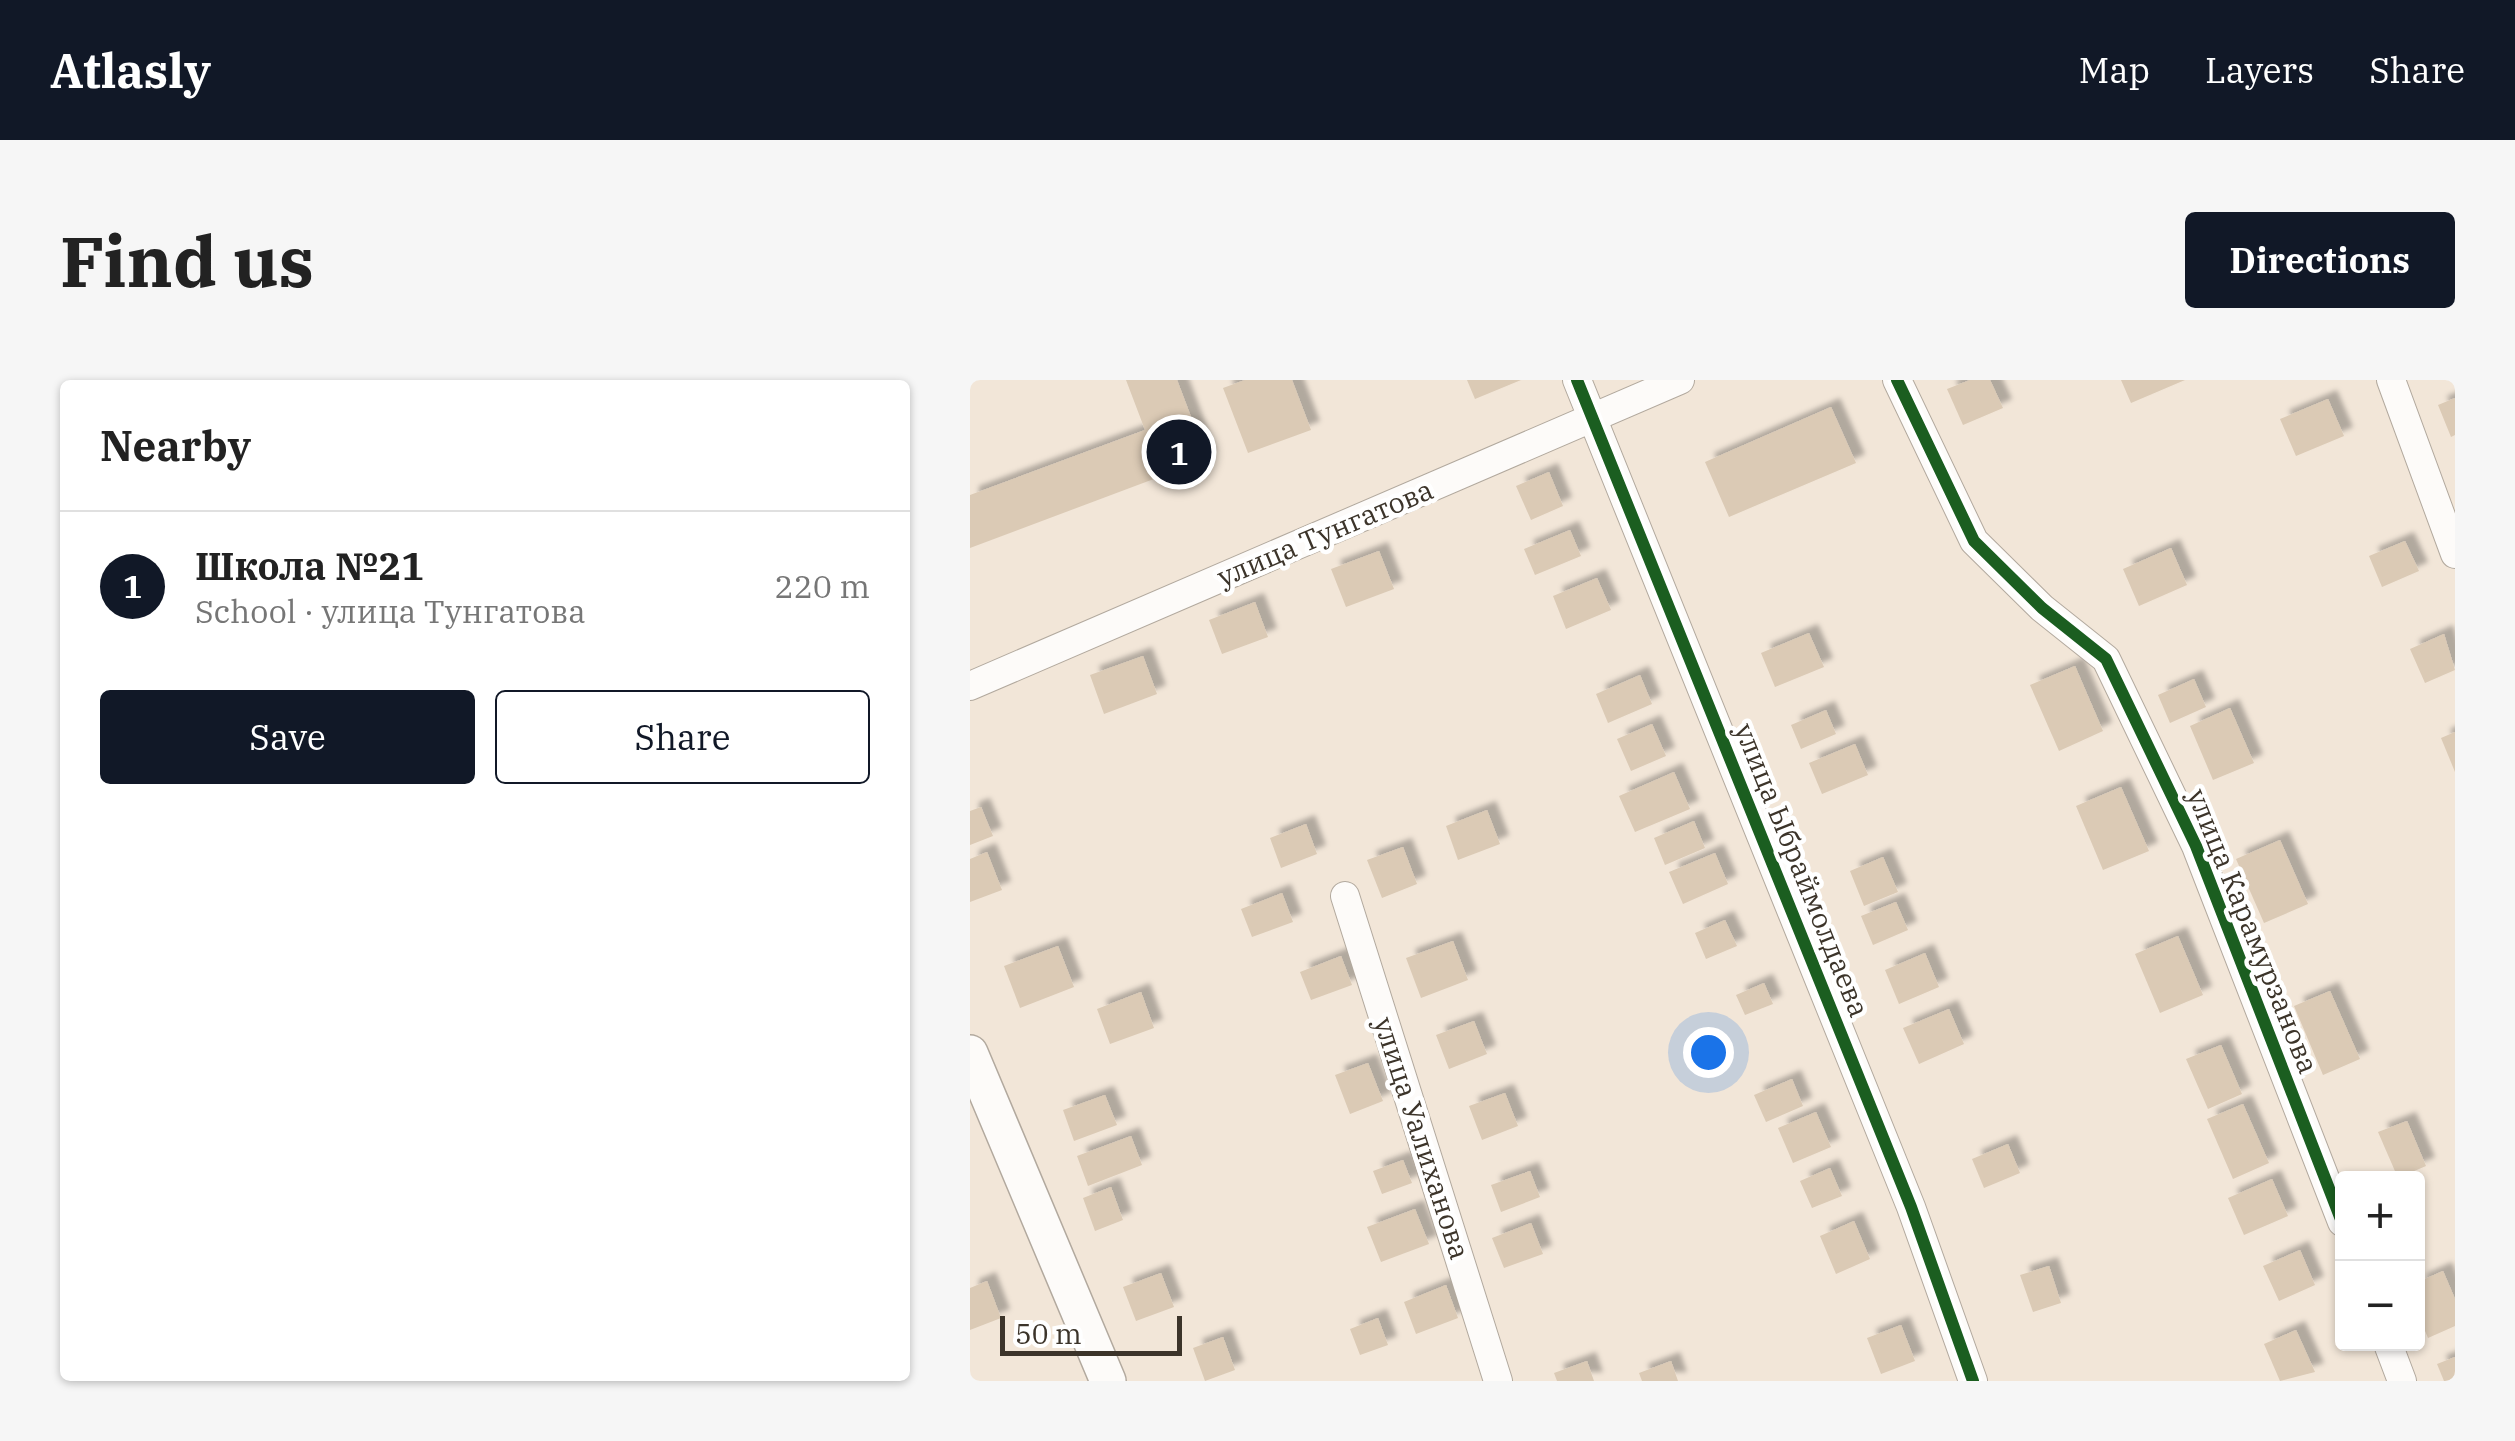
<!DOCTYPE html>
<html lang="en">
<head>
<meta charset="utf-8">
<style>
  body { margin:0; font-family:"IBM Plex Serif",serif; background:#f6f6f6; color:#222 }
  .controls { position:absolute; right:30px; bottom:30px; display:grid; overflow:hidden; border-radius:10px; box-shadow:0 2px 8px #0004 }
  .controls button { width:90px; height:90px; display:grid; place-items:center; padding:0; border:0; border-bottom:2px solid #e0e0e0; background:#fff; color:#222; font:50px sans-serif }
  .scale { position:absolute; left:30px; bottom:25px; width:182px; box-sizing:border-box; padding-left:10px; border:5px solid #3c342a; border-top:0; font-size:28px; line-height:35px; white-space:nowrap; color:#3c342a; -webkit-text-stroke:8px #fff; paint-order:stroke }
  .you { position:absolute; left:738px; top:672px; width:35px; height:35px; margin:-25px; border:8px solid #fff; border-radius:50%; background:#1a73e8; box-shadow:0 0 0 15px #1a73e833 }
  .badge { display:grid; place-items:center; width:65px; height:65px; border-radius:50%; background:#111827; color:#fff; font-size:32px; font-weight:700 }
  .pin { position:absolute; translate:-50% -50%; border:5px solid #fff; box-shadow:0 2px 10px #0006 }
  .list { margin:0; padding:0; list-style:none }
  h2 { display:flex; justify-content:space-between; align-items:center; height:130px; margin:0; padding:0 40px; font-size:42px }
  h2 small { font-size:32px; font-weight:400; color:#767676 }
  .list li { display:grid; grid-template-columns:65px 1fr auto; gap:30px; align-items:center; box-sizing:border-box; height:150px; padding:0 40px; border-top:2px solid #e0e0e0 }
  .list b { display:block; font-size:38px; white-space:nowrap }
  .list p { margin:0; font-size:32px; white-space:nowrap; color:#767676 }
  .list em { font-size:32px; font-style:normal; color:#767676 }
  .actions { display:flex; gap:20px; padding:30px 40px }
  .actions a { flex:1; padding:22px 0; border:2px solid #111827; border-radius:10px; text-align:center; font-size:35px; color:#111827 }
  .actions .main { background:#111827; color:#fff }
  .map { position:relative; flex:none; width:1485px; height:1001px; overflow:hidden; border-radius:10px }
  header { display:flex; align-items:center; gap:60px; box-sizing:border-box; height:140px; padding:0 50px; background:#111827; color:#fff }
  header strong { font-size:48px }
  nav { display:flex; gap:55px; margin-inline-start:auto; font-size:35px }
  .intro { display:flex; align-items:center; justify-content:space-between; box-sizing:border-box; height:240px; padding:0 60px }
  h1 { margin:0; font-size:70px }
  .button { padding:25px 45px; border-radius:10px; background:#111827; color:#fff; font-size:35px; font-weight:700 }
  main { display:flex; gap:60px; padding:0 60px }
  aside { flex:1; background:#fff; border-radius:10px; box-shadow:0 2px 8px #0004 }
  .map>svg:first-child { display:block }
  .building { fill:#dbcab5; filter:url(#shadow) }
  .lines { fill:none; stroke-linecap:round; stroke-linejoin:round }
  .minor-casing { stroke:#b2a99e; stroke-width:30 }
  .tertiary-casing { stroke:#b2a99e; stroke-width:38 }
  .minor { stroke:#fdfbf9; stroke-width:28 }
  .tertiary { stroke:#fdfbf9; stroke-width:35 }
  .cycleway-casing { stroke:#fff; stroke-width:19 }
  .cycleway { stroke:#1b5e20; stroke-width:12 }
  .labels { text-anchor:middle; stroke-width:9; stroke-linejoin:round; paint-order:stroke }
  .street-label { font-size:28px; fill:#3c342a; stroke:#fff }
</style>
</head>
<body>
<header>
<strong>Atlasly</strong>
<nav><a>Map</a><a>Layers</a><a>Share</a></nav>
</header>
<div class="intro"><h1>Find us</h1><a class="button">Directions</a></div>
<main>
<aside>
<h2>Nearby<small></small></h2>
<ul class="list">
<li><span class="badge">1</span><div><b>Школа №21</b><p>School · улица Тунгатова</p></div><em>220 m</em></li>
</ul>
<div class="actions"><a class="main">Save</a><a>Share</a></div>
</aside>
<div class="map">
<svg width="1485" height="1001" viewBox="0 0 1485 1001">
  <defs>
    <filter id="shadow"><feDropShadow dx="9" dy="-9" stdDeviation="2.5" flood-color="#0004"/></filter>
  </defs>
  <rect width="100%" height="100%" fill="#f2e6d8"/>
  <g class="building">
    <polygon points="156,0 207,0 237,79 0,168 0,115 175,50"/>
    <polygon points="275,0 322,0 341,50 278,73 253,8"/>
    <polygon points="497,0 551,0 505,19"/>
    <polygon points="1000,0 1020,0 1033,28 993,45 977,9"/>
    <polygon points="1151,0 1215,0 1161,23"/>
    <polygon points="1485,18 1485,55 1481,57 1468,25"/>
    <polygon points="1358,19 1374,56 1326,76 1310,39"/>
    <polygon points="861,27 886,83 759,137 735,82"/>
    <polygon points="579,92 593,126 561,140 546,106"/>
    <polygon points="600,150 611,176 565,195 554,169"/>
    <polygon points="1435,161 1449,191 1412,207 1399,176"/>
    <polygon points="1201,168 1217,205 1169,226 1153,189"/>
    <polygon points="409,171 424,209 376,227 361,189"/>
    <polygon points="627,198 641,230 596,249 583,216"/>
    <polygon points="285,222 298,257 252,274 239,240"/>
    <polygon points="839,253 854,287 805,307 791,273"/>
    <polygon points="1474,254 1485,290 1455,303 1440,269"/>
    <polygon points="173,276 187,314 134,334 120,295"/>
    <polygon points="1105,286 1133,351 1089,371 1060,305"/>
    <polygon points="670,295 682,324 638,343 626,314"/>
    <polygon points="1224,299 1236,327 1200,343 1188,315"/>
    <polygon points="1260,328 1284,383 1243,400 1220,346"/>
    <polygon points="856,330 866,354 831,369 821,345"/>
    <polygon points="682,344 696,376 661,391 647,359"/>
    <polygon points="1485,352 1485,392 1471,358"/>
    <polygon points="885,364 898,395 852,414 839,383"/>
    <polygon points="704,392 720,429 665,452 649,416"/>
    <polygon points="1151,407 1179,471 1133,490 1106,426"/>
    <polygon points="11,427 23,456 0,465 0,431"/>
    <polygon points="517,430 530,464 488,480 476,446"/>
    <polygon points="724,441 735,468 695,485 684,458"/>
    <polygon points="336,444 347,474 311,488 300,458"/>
    <polygon points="1310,460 1338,524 1294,543 1266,479"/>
    <polygon points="433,467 447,504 412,518 397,480"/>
    <polygon points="17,472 32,510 0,522 0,479"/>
    <polygon points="745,473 758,504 713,524 699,492"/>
    <polygon points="913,477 928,512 894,526 880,491"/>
    <polygon points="312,513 323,542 282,557 271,529"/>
    <polygon points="926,522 938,550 903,565 891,536"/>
    <polygon points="755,540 767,566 736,579 725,553"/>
    <polygon points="1208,556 1233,615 1190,633 1165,574"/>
    <polygon points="483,561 498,600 451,618 436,578"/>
    <polygon points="88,566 104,607 50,628 34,586"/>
    <polygon points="955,573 969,607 929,624 915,590"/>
    <polygon points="371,576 382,605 341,620 330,592"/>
    <polygon points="794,603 803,624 775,635 766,615"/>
    <polygon points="1360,611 1390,679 1353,695 1324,626"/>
    <polygon points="171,612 184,648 140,664 127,629"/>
    <polygon points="979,629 994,664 949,684 933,648"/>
    <polygon points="504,641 517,674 479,689 466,655"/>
    <polygon points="1251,665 1272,714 1238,729 1216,679"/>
    <polygon points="398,683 413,721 380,734 365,695"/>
    <polygon points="822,699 833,726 796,742 784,715"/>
    <polygon points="535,713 548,746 512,760 499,726"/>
    <polygon points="135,715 147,745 104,761 93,730"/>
    <polygon points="1273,724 1299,783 1263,799 1237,739"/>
    <polygon points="846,732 861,767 823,783 808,748"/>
    <polygon points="1437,741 1456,786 1428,798 1408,752"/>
    <polygon points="161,756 172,785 118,806 107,776"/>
    <polygon points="1038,764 1050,793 1014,808 1002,779"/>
    <polygon points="433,780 442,803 412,814 403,791"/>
    <polygon points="860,788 872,816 842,828 830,801"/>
    <polygon points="560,791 570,817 531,832 521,805"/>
    <polygon points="1302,799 1318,836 1274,855 1258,818"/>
    <polygon points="141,807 153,840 125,851 113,818"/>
    <polygon points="445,829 459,864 411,882 397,847"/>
    <polygon points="884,841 900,879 866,894 850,856"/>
    <polygon points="561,843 573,874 534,888 522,858"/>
    <polygon points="1330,870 1345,905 1309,921 1293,886"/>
    <polygon points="1079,886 1091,923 1063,932 1050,895"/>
    <polygon points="1473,891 1485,919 1485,946 1458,958 1448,934 1448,902"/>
    <polygon points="191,893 204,927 166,941 153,907"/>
    <polygon points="17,901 31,938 0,950 0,908"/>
    <polygon points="476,905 488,938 446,954 434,922"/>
    <polygon points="408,938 418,965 390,975 380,949"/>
    <polygon points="931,945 945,981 911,994 897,958"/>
    <polygon points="1326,950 1345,992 1310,1001 1294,964"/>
    <polygon points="253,957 265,990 235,1001 223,968"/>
    <polygon points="1485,977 1485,1001 1474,1001 1467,984"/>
    <polygon points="617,981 624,1001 587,1001 584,993"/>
    <polygon points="701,981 708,1001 672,1001 669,993"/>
  </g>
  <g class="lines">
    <defs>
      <g id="minor">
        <polyline points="607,0 941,827 1003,1001"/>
        <polyline points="927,0 1004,161 1072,228 1136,279 1226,466 1372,842"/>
        <polyline points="1421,0 1485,174"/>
        <polyline points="0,306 710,0"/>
        <polyline points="375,516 528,1001"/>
        <polyline points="1418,964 1432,1001"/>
      </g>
      <polyline id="tertiary" points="0,673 138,1001"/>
    </defs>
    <use href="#minor" class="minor-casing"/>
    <use href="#tertiary" class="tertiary-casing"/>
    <use href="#minor" class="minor"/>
    <use href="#tertiary" class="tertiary"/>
    <defs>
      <g id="cycleway">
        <polyline points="607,0 941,827 1003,1001"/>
        <polyline points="927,0 1004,161 1072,228 1136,279 1226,466 1372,842"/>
      </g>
    </defs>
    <use href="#cycleway" class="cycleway-casing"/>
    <use href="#cycleway" class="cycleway"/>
  </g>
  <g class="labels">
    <g class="street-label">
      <text transform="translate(355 153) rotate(-23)" y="10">улица Тунгатова</text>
      <text transform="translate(832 490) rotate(68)" y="10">улица Ыбраймолдаева</text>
      <text transform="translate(1283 551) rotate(68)" y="10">улица Карамурзанова</text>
      <text transform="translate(452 758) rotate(72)" y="10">улица Уалиханова</text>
    </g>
  </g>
</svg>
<div class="controls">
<button>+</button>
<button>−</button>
</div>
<div class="scale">50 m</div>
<div class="you"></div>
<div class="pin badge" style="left:209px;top:72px">1</div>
</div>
</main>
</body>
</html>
